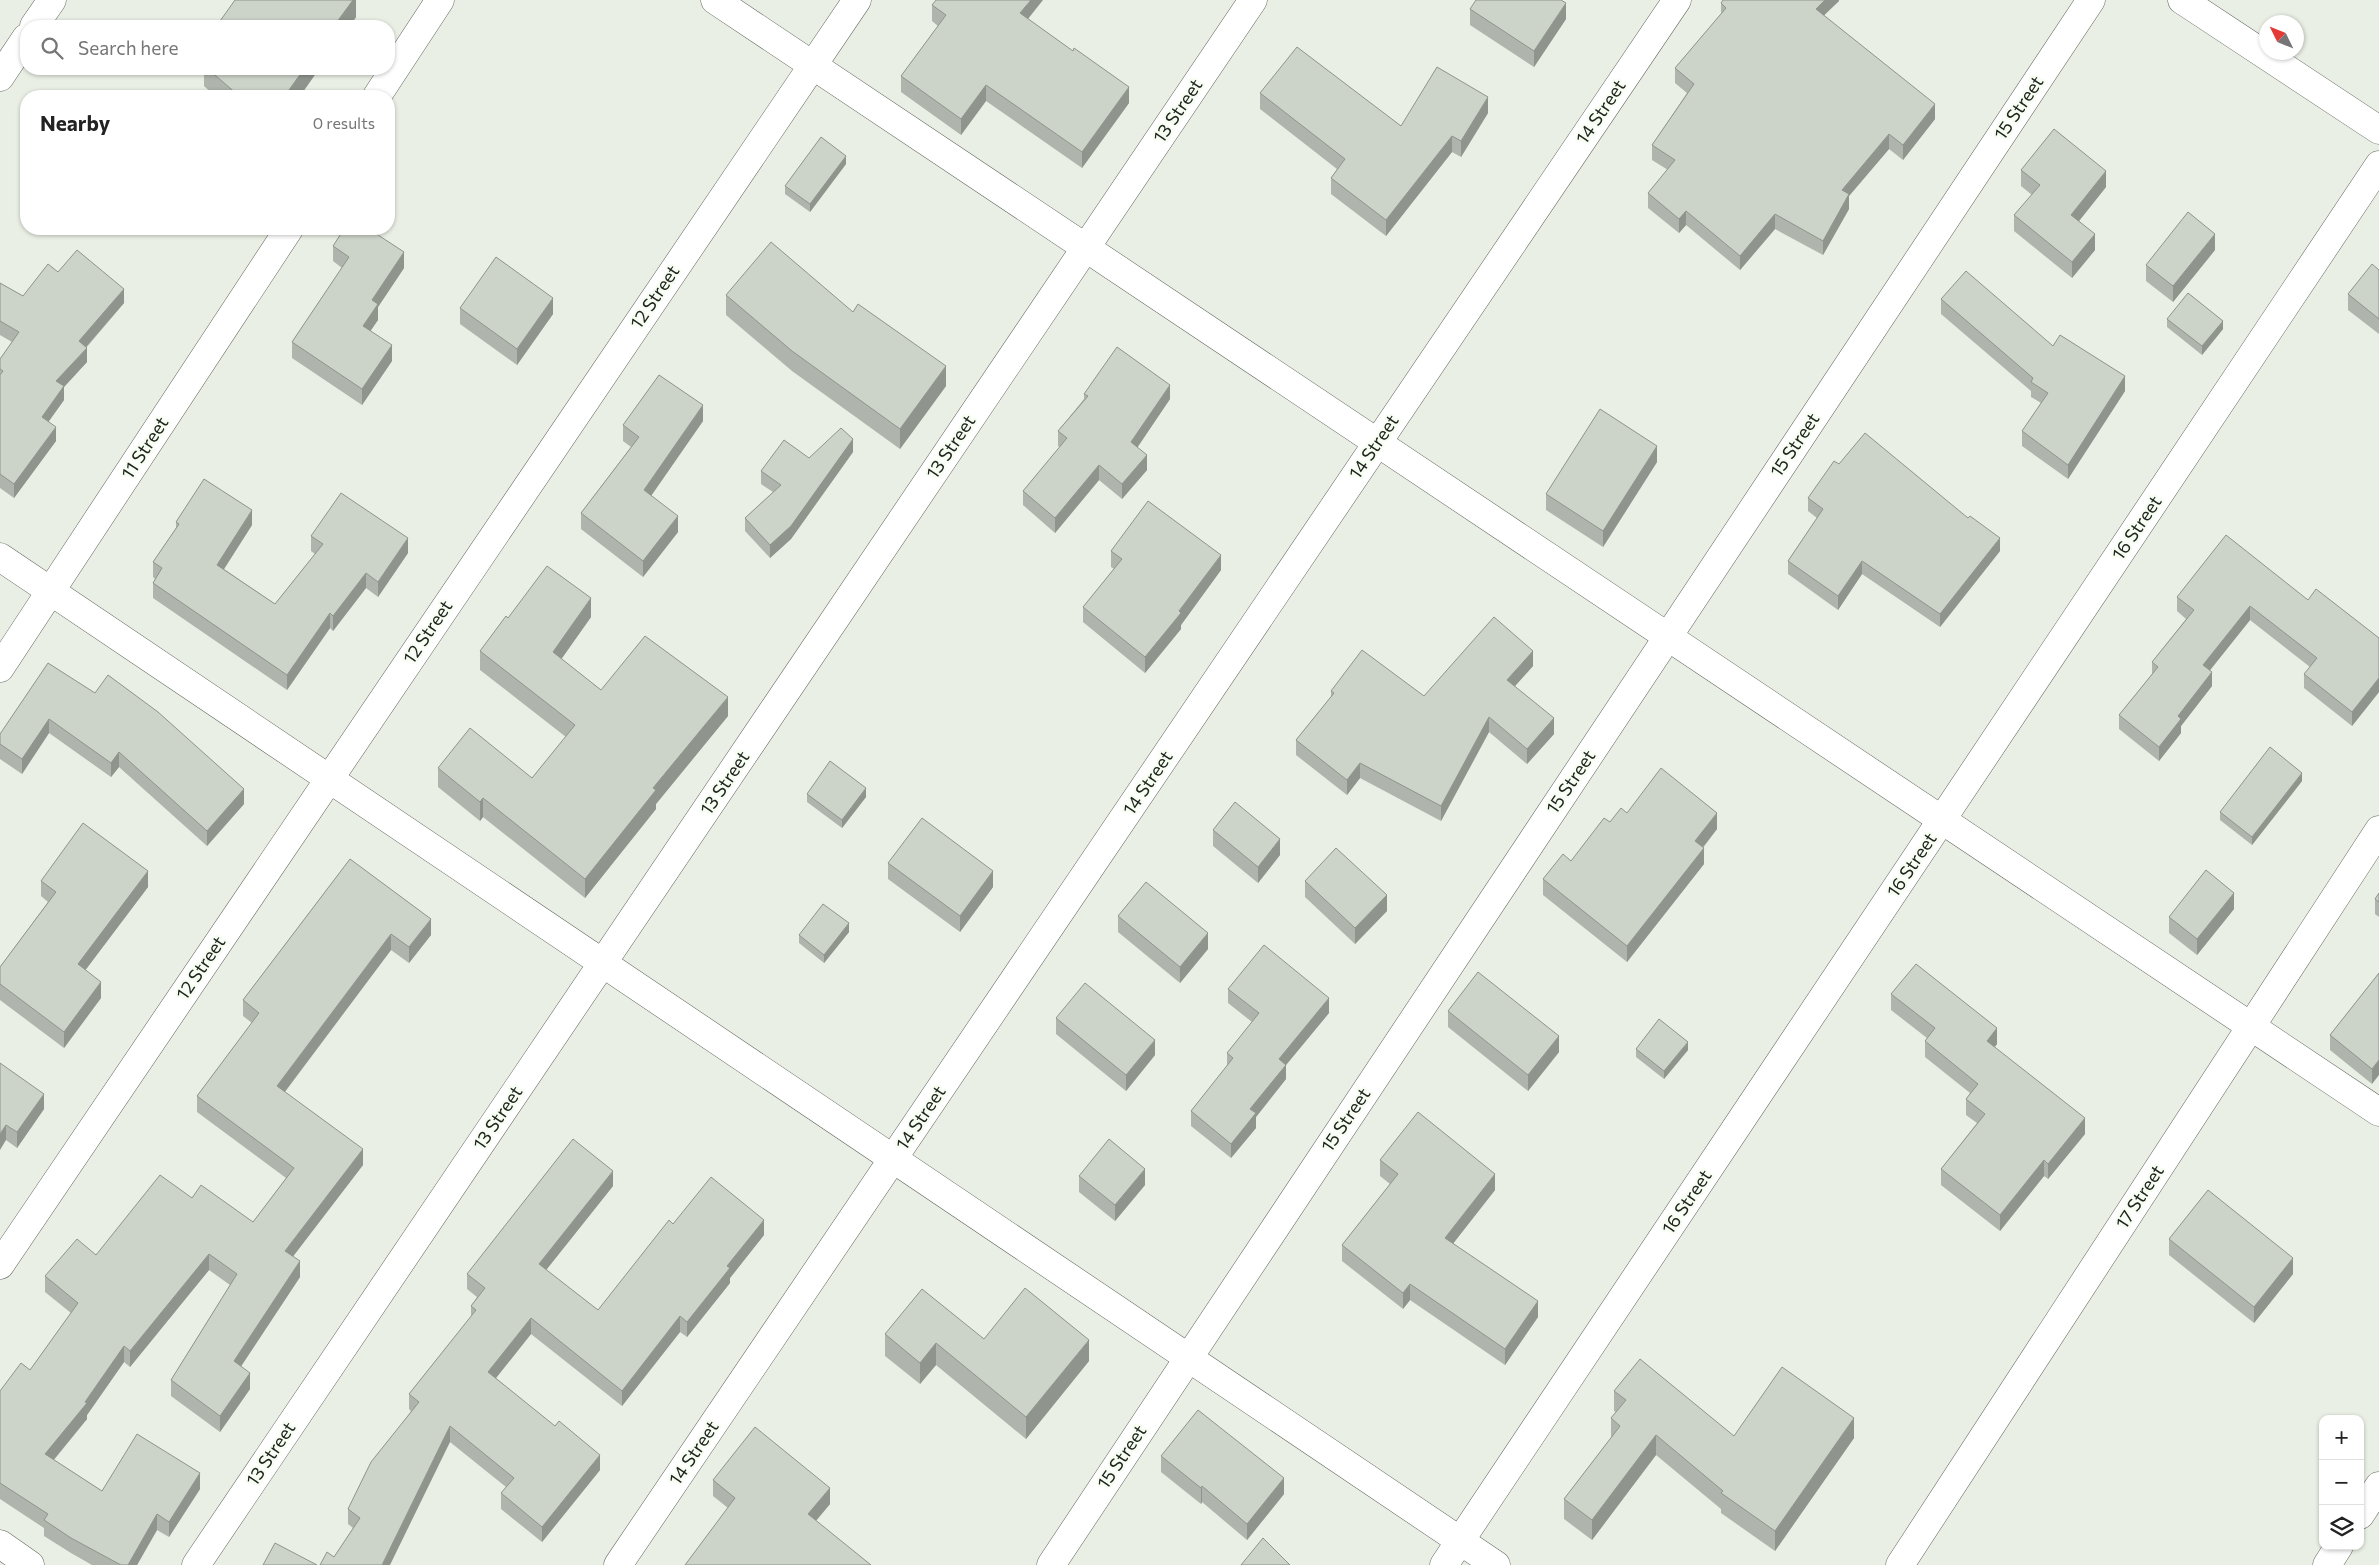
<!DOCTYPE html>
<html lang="en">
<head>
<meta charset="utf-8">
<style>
  body { margin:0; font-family:Commissioner,sans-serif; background:#f2f2f2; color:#222 }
  .controls { position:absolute; right:15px; bottom:15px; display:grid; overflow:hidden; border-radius:10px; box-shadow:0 1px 4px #0004 }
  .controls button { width:45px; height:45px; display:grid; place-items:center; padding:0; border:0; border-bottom:1px solid #e0e0e0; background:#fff; color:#222; font:25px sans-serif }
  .compass { position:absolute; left:2259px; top:15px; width:45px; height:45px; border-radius:50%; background:#fff; box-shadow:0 1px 4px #0004; rotate:313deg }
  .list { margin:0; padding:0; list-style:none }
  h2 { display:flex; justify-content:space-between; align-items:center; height:65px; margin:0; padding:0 20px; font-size:21px }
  h2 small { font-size:16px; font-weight:400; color:#767676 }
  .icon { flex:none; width:28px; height:28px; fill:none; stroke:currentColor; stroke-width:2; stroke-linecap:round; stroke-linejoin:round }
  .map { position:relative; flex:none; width:2379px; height:1565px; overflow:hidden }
  .search { position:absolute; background:#fff; box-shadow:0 1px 4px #0004; left:20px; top:20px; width:375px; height:55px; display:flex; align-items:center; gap:12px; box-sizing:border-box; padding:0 18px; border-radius:20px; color:#767676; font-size:19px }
  .panel { position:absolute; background:#fff; box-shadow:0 1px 4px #0004; left:20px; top:90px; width:375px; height:145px; border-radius:20px }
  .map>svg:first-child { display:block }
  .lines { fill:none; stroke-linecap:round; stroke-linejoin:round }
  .street-casing { stroke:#636960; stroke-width:29 }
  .street { stroke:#fff; stroke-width:28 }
  .wall { fill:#afb5ac }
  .shaded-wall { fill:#8f948c }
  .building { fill:#ccd3c8; stroke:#8f948c }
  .labels { text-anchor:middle; stroke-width:4.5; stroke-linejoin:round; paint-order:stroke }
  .street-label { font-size:18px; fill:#20231f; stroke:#f6fdf1 }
</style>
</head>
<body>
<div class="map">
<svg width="2379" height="1565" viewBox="0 0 2379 1565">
  <rect width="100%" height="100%" fill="#e9efe4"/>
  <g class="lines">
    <defs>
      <g id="street">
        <polyline points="715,0 2379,1112"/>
        <polyline points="2182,0 2379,130"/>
        <polyline points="34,26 52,0"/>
        <polyline points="0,77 26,38"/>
        <polyline points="377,96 440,0"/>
        <polyline points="0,557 1496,1565"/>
        <polyline points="0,668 289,229"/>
        <polyline points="0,1265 857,0"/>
        <polyline points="2360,1515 2379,1486"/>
        <polyline points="0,1544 30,1565"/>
        <polyline points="196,1565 1253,0"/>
        <polyline points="618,1565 1677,0"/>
        <polyline points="1051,1565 2091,0"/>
        <polyline points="1444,1565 2379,165"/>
        <polyline points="1900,1565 2379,830"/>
        <polyline points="2327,1565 2339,1546"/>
      </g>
    </defs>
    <use href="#street" class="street-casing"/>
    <use href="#street" class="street"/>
  </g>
  <g class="wall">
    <polygon points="356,0 356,17 350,26 220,26 220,21"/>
    <polygon points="1839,0 1839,1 1824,15 1935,119 1903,160 1889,149 1849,196 1849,209 1823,255 1775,229 1740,270 1686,225 1679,233 1648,208 1648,193 1668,170 1652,160 1652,145 1687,93 1675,83 1675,68 1721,14 1721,3"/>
    <polygon points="932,5 1028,19 1129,103 1082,168 986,101 961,135 901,92 901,76 938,26 932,21"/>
    <polygon points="1470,9 1566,19 1534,67 1470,25"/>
    <polygon points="204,69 319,69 300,96 215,96 204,86"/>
    <polygon points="1260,93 1401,126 1488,113 1461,157 1452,152 1386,236 1331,194 1331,178 1337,169 1260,109"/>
    <polygon points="846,164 810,212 785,194 785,186"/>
    <polygon points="2021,170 2106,187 2079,221 2095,250 2072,278 2014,231 2014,215 2032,195 2021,186"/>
    <polygon points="333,246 404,268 378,307 378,320 370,331 392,361 362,405 292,358 292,342 342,268 333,261"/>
    <polygon points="2215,250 2173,302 2146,281 2146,265"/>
    <polygon points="2379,270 2379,334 2348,310 2348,294"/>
    <polygon points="58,272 124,303 86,348 87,362 64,387 64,400 48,422 56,441 14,498 0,488 0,359 12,342 0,335 0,283 23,296"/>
    <polygon points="726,295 853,312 946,386 900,449 792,371 726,315"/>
    <polygon points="1941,299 2053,346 2125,391 2068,479 2022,446 2022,431 2041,403 2031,397 2031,391 1941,314"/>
    <polygon points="460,308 553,314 517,365 460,324"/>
    <polygon points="2167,319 2223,329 2202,355 2167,327"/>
    <polygon points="1084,394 1170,399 1137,447 1147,470 1122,499 1099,480 1055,533 1023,505 1023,491 1060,447 1058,446 1058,431 1084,399"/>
    <polygon points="703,421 651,496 678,532 643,577 581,529 581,513 631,447 623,441 623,425"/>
    <polygon points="853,452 791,539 770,558 745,531 745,518 773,492 761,484 761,471 809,458"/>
    <polygon points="1657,462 1603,547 1546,510 1546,494"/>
    <polygon points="1839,464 2000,551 1940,627 1862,574 1838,610 1788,574 1788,561 1817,518 1808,511 1808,498"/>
    <polygon points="176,522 252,525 224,569 275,604 315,554 311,551 311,536 408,553 378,597 366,588 333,631 330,628 287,690 153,598 153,583 155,579 153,577 153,562 176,528"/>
    <polygon points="1111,551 1221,570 1181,625 1181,629 1145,673 1083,622 1083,607 1114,569 1111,567"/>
    <polygon points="2177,597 2308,600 2379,638 2379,692 2352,726 2304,688 2304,674 2310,667 2250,620 2210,670 2212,686 2181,726 2181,733 2159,761 2119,729 2119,715 2152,674 2152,662 2186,619 2177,611"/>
    <polygon points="591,617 561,659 601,690 728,716 656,804 656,809 585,898 483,817 480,821 438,787 438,768 532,778 566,737 480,670 480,651 508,618"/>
    <polygon points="1533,666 1515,686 1554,734 1527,764 1489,732 1441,821 1360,778 1347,795 1296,755 1296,740 1331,697 1331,691 1424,696"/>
    <polygon points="95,693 244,804 207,846 119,767 111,777 49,733 22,774 0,759 0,734"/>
    <polygon points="2302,781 2252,845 2220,820 2220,812"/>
    <polygon points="807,794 866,797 842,828 807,802"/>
    <polygon points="1627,813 1717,829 1703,848 1704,864 1627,962 1543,895 1543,879 1571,861 1610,822"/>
    <polygon points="1213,830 1280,855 1258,883 1213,846"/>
    <polygon points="350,859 431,935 409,963 391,950 285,1092 363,1165 293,1256 300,1277 241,1366 250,1389 220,1432 171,1396 171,1380 230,1285 209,1270 130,1367 124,1362 87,1415 87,1419 54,1460 102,1491 200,1489 169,1537 157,1530 137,1565 92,1565 71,1553 44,1536 44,1528 0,1499 0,1391 30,1370 71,1313 45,1292 45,1276 96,1255 192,1198 253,1222 286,1178 197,1112 197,1096 252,1023 243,1016 243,1000"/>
    <polygon points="888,863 993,887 960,932 888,879"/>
    <polygon points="41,881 148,887 85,970 101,998 64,1048 0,1000 0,967 48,902 41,896"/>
    <polygon points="1305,881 1387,911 1355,944 1305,897"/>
    <polygon points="2379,893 2379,917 2375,914 2375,899"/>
    <polygon points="2234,909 2197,955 2169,933 2169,917"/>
    <polygon points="1118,916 1208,949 1180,983 1118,932"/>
    <polygon points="849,932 824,963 799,943 799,935"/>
    <polygon points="2379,973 2372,1084 2330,1050 2330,1035"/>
    <polygon points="1228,989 1329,1013 1286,1065 1286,1079 1256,1117 1256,1128 1231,1158 1191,1126 1191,1111 1227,1067 1227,1053 1252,1022 1228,1003"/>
    <polygon points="1891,994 1997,1044 1995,1047 2085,1134 2048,1179 2044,1176 2000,1231 1941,1185 1941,1169 1977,1123 1966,1115 1966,1099 1970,1093 1925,1057 1925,1041 1927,1038 1891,1010"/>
    <polygon points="1448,1011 1559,1052 1528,1091 1448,1027"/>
    <polygon points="1056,1018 1155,1055 1126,1091 1056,1034"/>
    <polygon points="1636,1049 1688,1050 1664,1079 1636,1057"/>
    <polygon points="0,1063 44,1109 17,1148 6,1140"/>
    <polygon points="1380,1160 1495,1190 1453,1243 1538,1317 1505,1365 1410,1300 1403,1309 1342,1261 1342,1245 1390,1184 1380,1176"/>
    <polygon points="1079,1176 1145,1185 1115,1221 1079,1192"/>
    <polygon points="613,1186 546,1270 598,1310 673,1224 764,1235 730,1278 730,1283 687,1337 680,1332 622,1406 531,1334 496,1378 600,1470 542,1542 501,1509 501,1493 506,1487 450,1442 334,1557 353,1528 348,1524 348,1509 411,1411 409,1409 409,1394 471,1317 471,1306 477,1297 467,1289 467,1274"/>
    <polygon points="2169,1239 2293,1274 2254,1323 2169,1255"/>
    <polygon points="885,1334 984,1339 1089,1361 1026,1439 936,1365 920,1384 885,1356"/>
    <polygon points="1614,1391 1734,1436 1854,1438 1775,1551 1721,1513 1721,1509 1656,1455 1592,1540 1564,1519 1564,1499 1611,1438 1611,1418 1616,1412 1614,1411"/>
    <polygon points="1161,1456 1284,1494 1247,1540 1202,1502 1201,1504 1161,1472"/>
    <polygon points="713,1480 830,1504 816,1521 728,1508 713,1496"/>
  </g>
  <g class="shaded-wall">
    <polygon points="353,0 356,0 356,17 350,26 334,26"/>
    <polygon points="1031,0 1043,0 1020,29 1020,13"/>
    <polygon points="1825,0 1839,0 1839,1 1816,23 1816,9"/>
    <polygon points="1566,3 1566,19 1534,67 1534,51"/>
    <polygon points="304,69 319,69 300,96 289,96 289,90"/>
    <polygon points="986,85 986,101 961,135 961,119"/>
    <polygon points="1129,87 1129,103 1082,168 1082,152"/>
    <polygon points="1488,97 1488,113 1461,157 1461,141"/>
    <polygon points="1935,104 1935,119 1903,160 1903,145"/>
    <polygon points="1889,134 1889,149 1849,196 1849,209 1823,255 1823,241 1842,190"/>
    <polygon points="1452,136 1452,152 1386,236 1386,220"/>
    <polygon points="846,156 846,164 810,212 810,204"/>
    <polygon points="2106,171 2106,187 2071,231 2071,215"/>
    <polygon points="1686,211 1686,225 1679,233 1679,219"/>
    <polygon points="1775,214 1775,229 1740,270 1740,256"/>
    <polygon points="2095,234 2095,250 2072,278 2072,262"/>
    <polygon points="2215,234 2215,250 2173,302 2173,286"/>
    <polygon points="404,252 404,268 378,307 378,320 363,342 363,326 372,300"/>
    <polygon points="124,289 124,303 79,355 79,341"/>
    <polygon points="553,298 553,314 517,365 517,349"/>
    <polygon points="2223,321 2223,329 2202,355 2202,346"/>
    <polygon points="392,345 392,361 362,405 362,389"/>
    <polygon points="87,348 87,362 64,387 64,400 42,431 42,417 56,381"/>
    <polygon points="946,366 946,386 900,449 900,429"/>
    <polygon points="2125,376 2125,391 2068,479 2068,465"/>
    <polygon points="1170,385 1170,399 1131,457 1131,442"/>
    <polygon points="703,405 703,421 644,506 644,490"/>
    <polygon points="56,427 56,441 14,498 14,484"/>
    <polygon points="853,439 853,452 791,539 770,558 770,545"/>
    <polygon points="1657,446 1657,462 1603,547 1603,531"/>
    <polygon points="1147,455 1147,470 1122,499 1122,484"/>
    <polygon points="1099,465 1099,480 1055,533 1055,518"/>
    <polygon points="252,510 252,525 217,580 217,565"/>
    <polygon points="678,516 678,532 643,577 643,561"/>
    <polygon points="408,538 408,553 378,597 378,582"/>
    <polygon points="2000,538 2000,551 1940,627 1940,614"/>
    <polygon points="1221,555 1221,570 1181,625 1181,629 1145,673 1145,657"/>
    <polygon points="1862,561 1862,574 1838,610 1838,596"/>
    <polygon points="366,573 366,588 333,631 333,616"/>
    <polygon points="591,598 591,617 553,671 553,652"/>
    <polygon points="2250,606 2250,620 2203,679 2203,665"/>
    <polygon points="330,613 330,628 287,690 287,675"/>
    <polygon points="1533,651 1533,666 1507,695 1507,680"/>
    <polygon points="2212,672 2212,686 2181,726 2181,733 2159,761 2159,747 2178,716"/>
    <polygon points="2379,678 2379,692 2352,726 2352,712"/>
    <polygon points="728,697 728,716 656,804 656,809 585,898 585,879 653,788"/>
    <polygon points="1489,717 1489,732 1441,821 1441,806"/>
    <polygon points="1554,718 1554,734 1527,764 1527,749"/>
    <polygon points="49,719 49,733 22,774 22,759"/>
    <polygon points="119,752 119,767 111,777 111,763"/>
    <polygon points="1360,763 1360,778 1347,795 1347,780"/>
    <polygon points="2302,773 2302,781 2252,845 2252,837"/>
    <polygon points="866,788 866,797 842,828 842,820"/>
    <polygon points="244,789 244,804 207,846 207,831"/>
    <polygon points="483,798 483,817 480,821 480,802"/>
    <polygon points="1717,813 1717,829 1695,857 1695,841"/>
    <polygon points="1280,839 1280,855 1258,883 1258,867"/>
    <polygon points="1704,848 1704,864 1627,962 1627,946"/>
    <polygon points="148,871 148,887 78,980 78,964"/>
    <polygon points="993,871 993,887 960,932 960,916"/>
    <polygon points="2234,893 2234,909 2197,955 2197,939"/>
    <polygon points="1387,895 1387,911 1355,944 1355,928"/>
    <polygon points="431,919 431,935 409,963 409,947"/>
    <polygon points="849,923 849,932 824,963 824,955"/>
    <polygon points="1208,933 1208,949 1180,983 1180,967"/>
    <polygon points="391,934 391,950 277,1102 277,1086"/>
    <polygon points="101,982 101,998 64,1048 64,1032"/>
    <polygon points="1329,998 1329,1013 1286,1065 1286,1079 1256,1117 1256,1128 1231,1158 1231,1144 1279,1059"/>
    <polygon points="1997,1028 1997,1044 1987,1056 1987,1041"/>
    <polygon points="1559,1036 1559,1052 1528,1091 1528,1075"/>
    <polygon points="1155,1040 1155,1055 1126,1091 1126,1075"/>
    <polygon points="1688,1042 1688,1050 1664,1079 1664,1071"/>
    <polygon points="2379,1060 2379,1075 2372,1084 2372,1069"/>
    <polygon points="44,1094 44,1109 17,1148 17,1132"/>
    <polygon points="2085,1118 2085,1134 2048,1179 2048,1164"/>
    <polygon points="6,1125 6,1140 0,1150 0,1134"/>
    <polygon points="363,1149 363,1165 285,1267 285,1251"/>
    <polygon points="2044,1160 2044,1176 2000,1231 2000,1215"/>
    <polygon points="1145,1169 1145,1185 1115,1221 1115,1205"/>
    <polygon points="613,1171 613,1186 539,1279 539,1264"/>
    <polygon points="1495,1174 1495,1190 1445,1254 1445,1238"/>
    <polygon points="764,1220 764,1235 730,1278 730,1283 687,1337 687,1322 727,1266"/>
    <polygon points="209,1254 209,1270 130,1367 130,1351"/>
    <polygon points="2293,1258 2293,1274 2254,1323 2254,1307"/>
    <polygon points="300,1261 300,1277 234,1377 234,1361"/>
    <polygon points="1410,1284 1410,1300 1403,1309 1403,1293"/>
    <polygon points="1538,1301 1538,1317 1505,1365 1505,1349"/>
    <polygon points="680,1316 680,1332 622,1406 622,1391"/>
    <polygon points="531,1318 531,1334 488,1388 488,1372"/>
    <polygon points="1089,1340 1089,1361 1026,1439 1026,1417"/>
    <polygon points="936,1343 936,1365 920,1384 920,1363"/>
    <polygon points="124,1346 124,1362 87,1415 87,1419 45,1470 45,1454 85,1402"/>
    <polygon points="250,1373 250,1389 220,1432 220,1416"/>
    <polygon points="1854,1418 1854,1438 1775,1551 1775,1531"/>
    <polygon points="450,1426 450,1442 390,1565 382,1565"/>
    <polygon points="1656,1435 1656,1455 1592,1540 1592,1520"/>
    <polygon points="600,1455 600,1470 542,1542 542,1527"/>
    <polygon points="200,1473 200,1489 169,1537 169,1522"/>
    <polygon points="1284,1478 1284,1494 1247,1540 1247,1524"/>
    <polygon points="1202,1486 1202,1502 1201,1504 1201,1488"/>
    <polygon points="830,1488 830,1504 808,1530 808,1514"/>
    <polygon points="157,1514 157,1530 137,1565 128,1565"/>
  </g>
  <g class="building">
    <polygon points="235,0 353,0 334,26 227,26 220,21"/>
    <polygon points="936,0 1031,0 1020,13 1073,51 1074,48 1129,87 1082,152 986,85 961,119 901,76 946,15 932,5"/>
    <polygon points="1476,0 1561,0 1566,3 1534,51 1470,9"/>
    <polygon points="1723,0 1825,0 1816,9 1935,104 1903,145 1889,134 1842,190 1849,194 1823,241 1775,214 1740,256 1686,211 1679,219 1648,193 1675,160 1652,145 1694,84 1675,68 1726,8 1721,3"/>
    <polygon points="1297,47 1401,126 1437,67 1488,97 1461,141 1452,136 1386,220 1331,178 1345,159 1260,93"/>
    <polygon points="208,69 304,69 289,90 292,92 289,96 236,96 238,95"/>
    <polygon points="2054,129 2106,171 2071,215 2095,234 2072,262 2014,215 2040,185 2021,170"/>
    <polygon points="821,137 846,156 810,204 785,186"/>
    <polygon points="2188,212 2215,234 2173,286 2146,265"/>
    <polygon points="344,229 369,229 404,252 372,300 378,304 363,326 392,345 362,389 292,342 349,257 333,246"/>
    <polygon points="771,242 853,312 858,304 946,366 900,429 792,351 726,295"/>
    <polygon points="77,250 124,289 79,341 87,348 56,381 64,386 42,417 56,427 14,484 0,474 0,375 3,371 0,369 0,359 19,332 0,321 0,283 23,296 48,264 58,272"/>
    <polygon points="496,257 553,298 517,349 460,308"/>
    <polygon points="2372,264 2379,270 2379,319 2348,294"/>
    <polygon points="1966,271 2053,346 2060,335 2125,376 2068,465 2022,431 2048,393 2031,382 2033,378 1941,299"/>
    <polygon points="2188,293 2223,321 2202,346 2167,319"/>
    <polygon points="1117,347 1170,385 1131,442 1147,455 1122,484 1099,465 1055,518 1023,491 1067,438 1058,431 1088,396 1084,394"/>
    <polygon points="659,375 703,405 644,490 678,516 643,561 581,513 639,437 623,425"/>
    <polygon points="1600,409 1657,446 1603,531 1546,494"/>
    <polygon points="841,428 853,439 791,526 770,545 745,518 781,485 761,471 784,440 809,458"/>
    <polygon points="1865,433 1968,518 1970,516 2000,538 1940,614 1862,561 1838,596 1788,561 1823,509 1808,498 1834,461 1839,464"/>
    <polygon points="204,479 252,510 217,565 275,604 323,544 311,536 341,493 408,538 378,582 366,573 333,616 330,613 287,675 153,583 162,568 153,562 179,524 176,522"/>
    <polygon points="1148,501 1221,555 1179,611 1181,613 1145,657 1083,607 1122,559 1111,551"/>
    <polygon points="2226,535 2308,600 2316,589 2379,638 2379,678 2352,712 2304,674 2317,658 2250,606 2203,665 2212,672 2178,716 2181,719 2159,747 2119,715 2158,667 2152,662 2194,610 2177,597"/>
    <polygon points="547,566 591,598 553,652 601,690 645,636 728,697 653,788 656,790 585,879 483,798 480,802 438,768 470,728 532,778 575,725 480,651 506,616 508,618"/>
    <polygon points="1494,617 1533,651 1507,680 1554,718 1527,749 1489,717 1441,806 1360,763 1347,780 1296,740 1334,693 1331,691 1362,650 1424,696"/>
    <polygon points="48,663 95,693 108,675 158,712 244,789 207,831 119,752 111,763 49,719 22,759 0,744 0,734"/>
    <polygon points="2270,747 2302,773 2252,837 2220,812"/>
    <polygon points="830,761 866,788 842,820 807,794"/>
    <polygon points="1661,768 1717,813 1695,841 1704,848 1627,946 1543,879 1563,854 1571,861 1604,818 1610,822 1621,808 1627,813"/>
    <polygon points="1235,802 1280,839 1258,867 1213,830"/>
    <polygon points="922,818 993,871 960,916 888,863"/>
    <polygon points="83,823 148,871 78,964 101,982 64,1032 0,984 0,967 56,892 41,881"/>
    <polygon points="1336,848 1387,895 1355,928 1305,881"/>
    <polygon points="350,859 431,919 409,947 391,934 277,1086 363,1149 285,1251 300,1261 234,1361 250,1373 220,1416 171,1380 237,1274 209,1254 130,1351 124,1346 85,1402 87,1403 45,1454 102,1491 137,1434 200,1473 169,1522 157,1514 128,1565 121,1565 71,1538 44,1520 48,1514 0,1483 0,1391 21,1363 30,1370 78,1303 45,1276 77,1239 96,1255 160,1175 192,1198 201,1185 253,1222 294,1168 197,1096 259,1013 243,1000"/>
    <polygon points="2206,870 2234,893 2197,939 2169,917"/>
    <polygon points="1146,882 1208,933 1180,967 1118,916"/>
    <polygon points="2379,893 2379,902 2375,899"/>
    <polygon points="823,904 849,923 824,955 799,935"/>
    <polygon points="1264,945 1329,998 1279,1059 1286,1065 1250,1109 1256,1113 1231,1144 1191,1111 1233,1058 1227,1053 1259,1013 1228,989"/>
    <polygon points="1916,964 1997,1028 1987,1041 2085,1118 2048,1164 2044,1160 2000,1215 1941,1169 1985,1114 1966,1099 1978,1084 1925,1041 1935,1028 1891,994"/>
    <polygon points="1478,972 1559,1036 1528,1075 1448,1011"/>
    <polygon points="2379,973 2379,1060 2372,1069 2330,1035"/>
    <polygon points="1085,983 1155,1040 1126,1075 1056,1018"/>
    <polygon points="1659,1019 1688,1042 1664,1071 1636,1049"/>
    <polygon points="0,1063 44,1094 17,1132 6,1125 0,1134"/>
    <polygon points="1418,1112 1495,1174 1445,1238 1538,1301 1505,1349 1410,1284 1403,1293 1342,1245 1398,1174 1380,1160"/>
    <polygon points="573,1139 613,1171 539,1264 598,1310 669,1220 673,1224 711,1177 764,1220 727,1266 730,1268 687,1322 680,1316 622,1391 531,1318 488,1372 555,1426 559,1421 600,1455 542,1527 501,1493 514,1478 450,1426 382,1565 320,1565 327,1552 334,1557 360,1518 348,1509 371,1462 419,1402 409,1394 476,1310 471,1306 485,1288 467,1274"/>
    <polygon points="1109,1139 1145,1169 1115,1205 1079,1176"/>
    <polygon points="2208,1190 2293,1258 2254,1307 2169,1239"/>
    <polygon points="1025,1288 1089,1340 1026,1417 936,1343 920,1363 885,1334 922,1289 984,1339"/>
    <polygon points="1640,1359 1734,1436 1782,1367 1854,1418 1775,1531 1721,1493 1723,1491 1656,1435 1592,1520 1564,1499 1620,1426 1611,1418 1626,1400 1614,1391"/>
    <polygon points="1198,1410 1284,1478 1247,1524 1202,1486 1201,1488 1161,1456"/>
    <polygon points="755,1427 830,1488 808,1514 871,1565 685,1565 735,1498 713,1480"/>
    <polygon points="1263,1538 1290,1565 1241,1565"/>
    <polygon points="275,1543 317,1565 263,1565"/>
  </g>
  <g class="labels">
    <g class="street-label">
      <text transform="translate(2019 108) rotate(-56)" y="6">15 Street</text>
      <text transform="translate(1178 111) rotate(-56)" y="6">13 Street</text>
      <text transform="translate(1601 112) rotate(-56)" y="6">14 Street</text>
      <text transform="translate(655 297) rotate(-56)" y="6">12 Street</text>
      <text transform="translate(1795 445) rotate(-56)" y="6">15 Street</text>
      <text transform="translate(951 447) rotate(-56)" y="6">13 Street</text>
      <text transform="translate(1374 447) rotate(-56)" y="6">14 Street</text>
      <text transform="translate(145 448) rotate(-57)" y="6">11 Street</text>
      <text transform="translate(2137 528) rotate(-56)" y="6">16 Street</text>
      <text transform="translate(428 632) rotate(-56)" y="6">12 Street</text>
      <text transform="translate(1571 782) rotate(-56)" y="6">15 Street</text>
      <text transform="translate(725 783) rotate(-56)" y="6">13 Street</text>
      <text transform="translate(1148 783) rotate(-56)" y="6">14 Street</text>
      <text transform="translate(1912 865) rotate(-56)" y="6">16 Street</text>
      <text transform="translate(201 968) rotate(-56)" y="6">12 Street</text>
      <text transform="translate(498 1118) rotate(-56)" y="6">13 Street</text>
      <text transform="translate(921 1118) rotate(-56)" y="6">14 Street</text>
      <text transform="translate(1346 1120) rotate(-56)" y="6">15 Street</text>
      <text transform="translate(2140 1197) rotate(-57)" y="6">17 Street</text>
      <text transform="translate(1687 1202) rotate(-56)" y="6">16 Street</text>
      <text transform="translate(694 1453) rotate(-56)" y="6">14 Street</text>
      <text transform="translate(271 1454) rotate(-56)" y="6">13 Street</text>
      <text transform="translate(1122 1457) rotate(-56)" y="6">15 Street</text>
    </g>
  </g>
</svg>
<div class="controls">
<button>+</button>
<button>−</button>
<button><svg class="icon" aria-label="layers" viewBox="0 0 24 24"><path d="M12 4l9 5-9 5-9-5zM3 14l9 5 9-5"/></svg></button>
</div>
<svg class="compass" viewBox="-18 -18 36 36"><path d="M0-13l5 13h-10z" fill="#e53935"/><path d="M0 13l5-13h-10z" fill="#767676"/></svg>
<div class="search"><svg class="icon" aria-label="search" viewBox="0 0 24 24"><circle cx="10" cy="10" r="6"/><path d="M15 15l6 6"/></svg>Search here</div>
<section class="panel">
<h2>Nearby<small>0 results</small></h2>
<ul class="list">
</ul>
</section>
</div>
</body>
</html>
